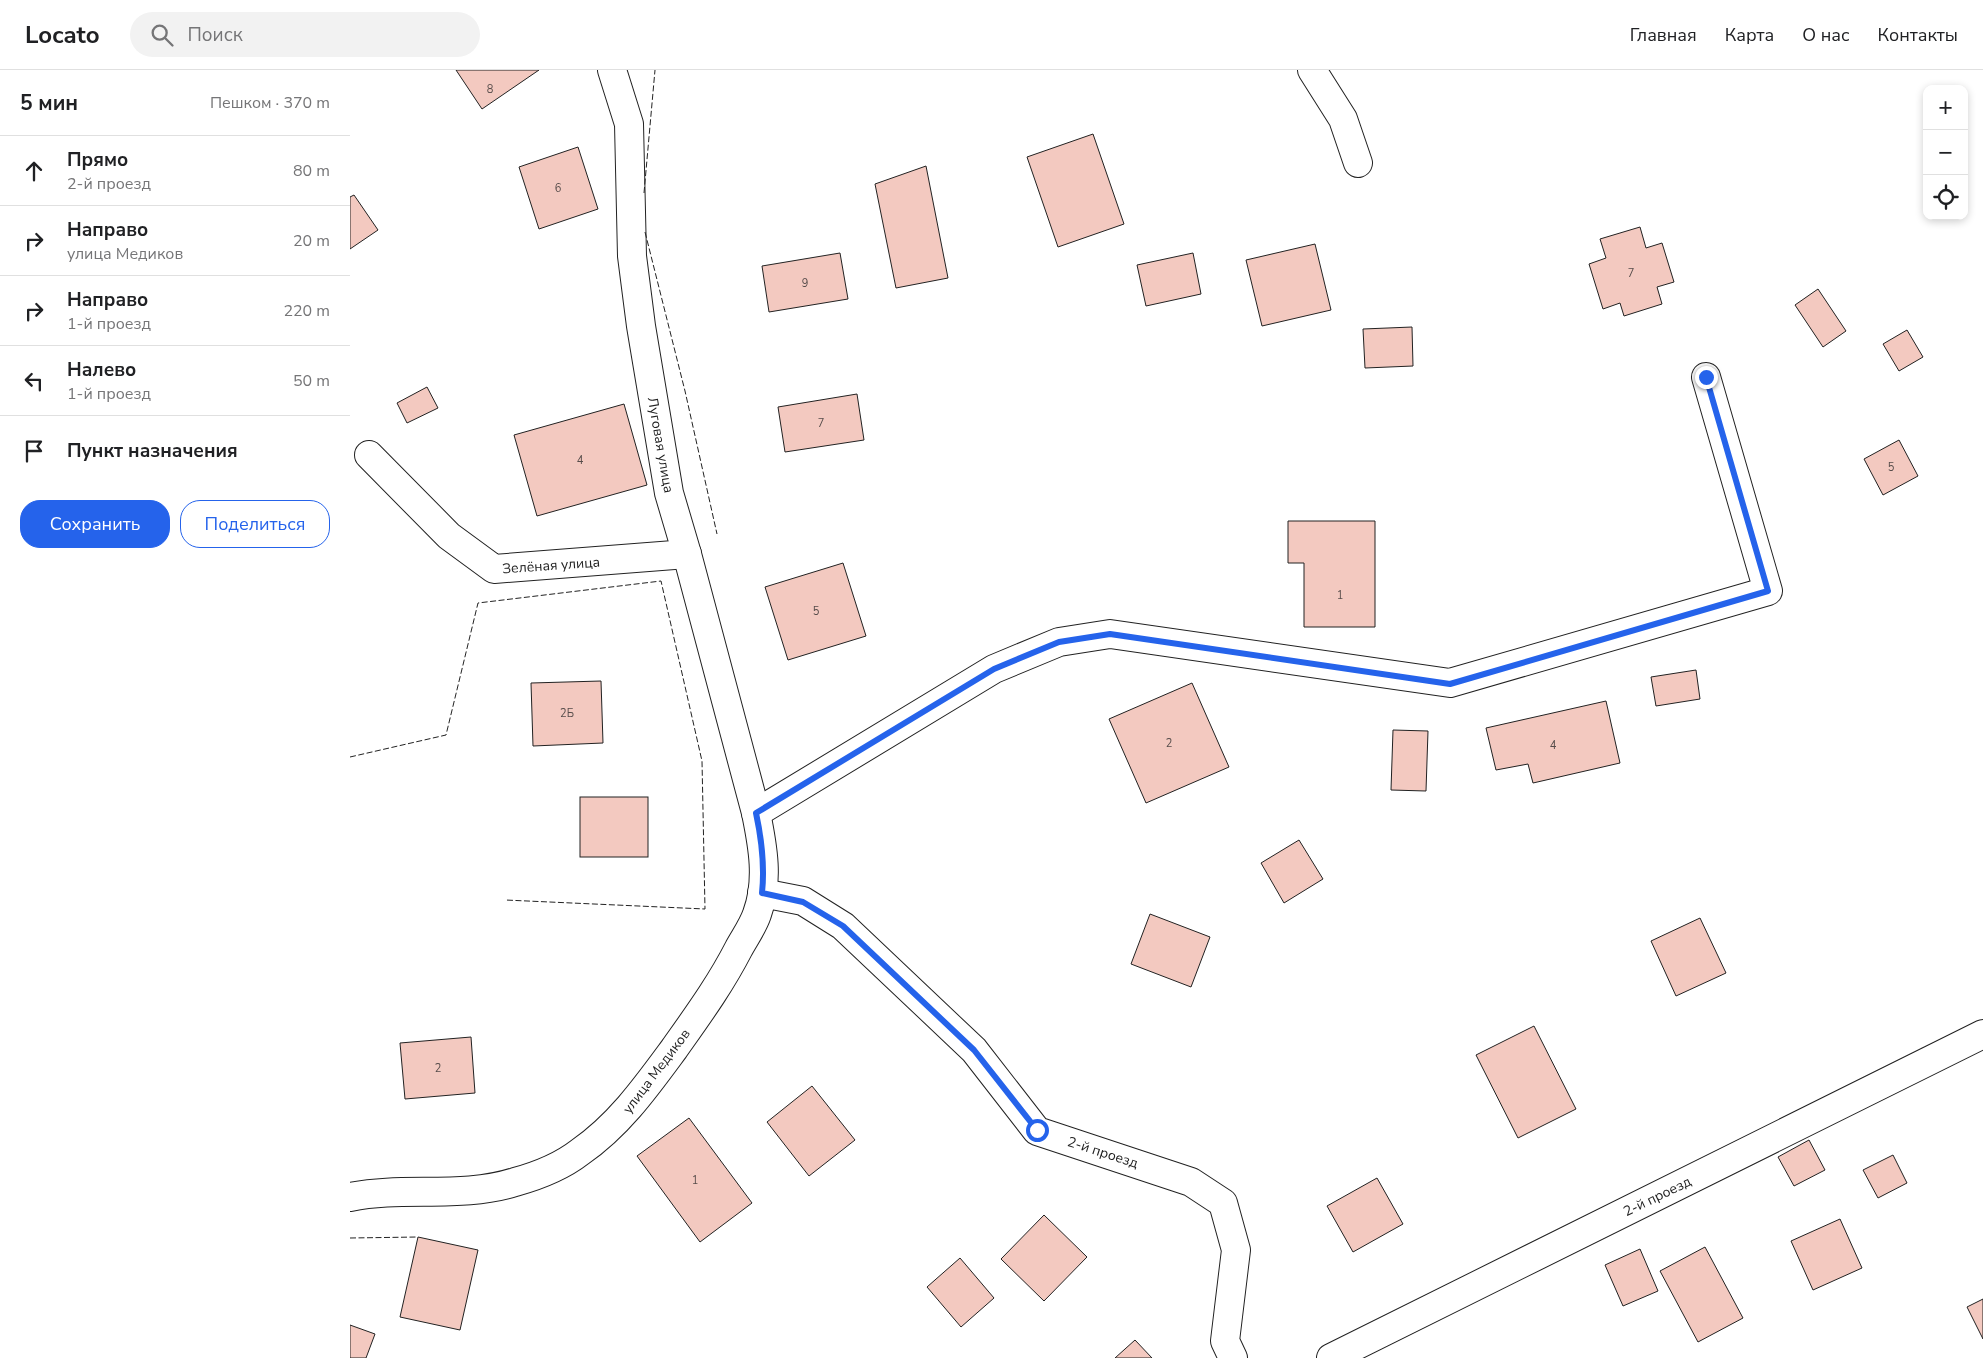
<!DOCTYPE html>
<html lang="ru">
<head>
<meta charset="utf-8">
<style>
  body { margin:0; font-family:"Nunito Sans",sans-serif; background:#f2f2f2; color:#202124 }
  .controls { position:absolute; right:15px; top:15px; display:grid; overflow:hidden; border-radius:10px; box-shadow:0 2px 8px #0003 }
  .controls button { width:45px; height:45px; display:grid; place-items:center; padding:0; border:0; border-bottom:1px solid #e0e0e0; background:#fff; color:#202124; font:25px sans-serif }
  .stop { position:absolute; width:15px; height:15px; margin:-11px; border:4px solid #2563eb; border-radius:50%; background:#fff }
  .stop.end { background:#2563eb; border-color:#fff; box-shadow:0 1px 5px #0008 }
  .list { margin:0; padding:0; list-style:none }
  h2 { display:flex; justify-content:space-between; align-items:center; height:65px; margin:0; padding:0 20px; font-size:21px }
  h2 small { font-size:16px; font-weight:400; color:#757577 }
  .list li { display:grid; grid-template-columns:32px 1fr auto; gap:15px; align-items:center; box-sizing:border-box; height:70px; padding:0 20px; border-top:1px solid #e0e0e0 }
  .list b { display:block; font-size:19px; white-space:nowrap }
  .list p { margin:0; font-size:16px; white-space:nowrap; color:#757577 }
  .list em { font-size:16px; font-style:normal; color:#757577 }
  .actions { display:flex; gap:10px; padding:15px 20px }
  .actions a { flex:1; padding:11px 0; border:1px solid #2563eb; border-radius:20px; text-align:center; font-size:18px; color:#2563eb }
  .actions .main { background:#2563eb; color:#fff }
  .icon { flex:none; width:28px; height:28px; fill:none; stroke:currentColor; stroke-width:2; stroke-linecap:round; stroke-linejoin:round }
  .map { position:relative; flex:none; width:1633px; height:1288px; overflow:hidden }
  header { display:flex; align-items:center; gap:30px; box-sizing:border-box; height:70px; padding:0 25px; background:#fff; border-bottom:1px solid #e0e0e0 }
  header strong { font-size:24px }
  nav { display:flex; gap:28px; margin-inline-start:auto; font-size:18px }
  .search { width:350px; height:45px; background:#f2f2f2; display:flex; align-items:center; gap:12px; box-sizing:border-box; padding:0 18px; border-radius:28px; color:#757577; font-size:19px }
  main { display:flex }
  aside { flex:1; background:#fff }
  .map>svg:first-child { display:block }
  .building { fill:#f3c9c0; stroke:#222 }
  .lines { fill:none; stroke-linecap:round; stroke-linejoin:round }
  .minor-casing { stroke:#222; stroke-width:30 }
  .minor { stroke:#fff; stroke-width:28 }
  .fence { stroke:#222; stroke-width:1; stroke-dasharray:6 2.5; stroke-linecap:butt }
  .route { stroke:#2563eb; stroke-width:6 }
  .labels { text-anchor:middle; stroke-width:4; stroke-linejoin:round; paint-order:stroke }
  .number-label { font-size:11px; fill:#564c4a }
  .street-label { font-size:14px; fill:#222; stroke:#fff }
</style>
</head>
<body>
<header>
<strong>Locato</strong>
<div class="search"><svg class="icon" aria-label="search" viewBox="0 0 24 24"><circle cx="10" cy="10" r="6"/><path d="M15 15l6 6"/></svg>Поиск</div>
<nav><a>Главная</a><a>Карта</a><a>О нас</a><a>Контакты</a></nav>
</header>
<main>
<aside>
<h2>5 мин<small>Пешком · 370 m</small></h2>
<ul class="list">
<li><svg class="icon" aria-label="ahead" viewBox="0 0 24 24"><path d="M12 20V5M6 11l6-6 6 6"/></svg><div><b>Прямо</b><p>2-й проезд</p></div><em>80 m</em></li>
<li><svg class="icon" aria-label="right" viewBox="0 0 24 24"><path d="M7 20v-9h11M14 6l5 5-5 5"/></svg><div><b>Направо</b><p>улица Медиков</p></div><em>20 m</em></li>
<li><svg class="icon" aria-label="right" viewBox="0 0 24 24"><path d="M7 20v-9h11M14 6l5 5-5 5"/></svg><div><b>Направо</b><p>1-й проезд</p></div><em>220 m</em></li>
<li><svg class="icon" aria-label="left" viewBox="0 0 24 24"><path d="M17 20v-9H6M10 6l-5 5 5 5"/></svg><div><b>Налево</b><p>1-й проезд</p></div><em>50 m</em></li>
<li><svg class="icon" aria-label="arrive" viewBox="0 0 24 24"><path d="M6 21V4h12l-3 4 3 4H6"/></svg><div><b>Пункт назначения</b></div></li>
</ul>
<div class="actions"><a class="main">Сохранить</a><a>Поделиться</a></div>
</aside>
<div class="map">
<svg width="1633" height="1288" viewBox="0 0 1633 1288">
  <rect width="100%" height="100%" fill="#fff"/>
  <g class="building">
    <polygon points="106,0 189,0 132,39"/>
    <polygon points="743,64 774,154 708,177 677,87"/>
    <polygon points="228,77 248,139 189,159 169,97"/>
    <polygon points="576,96 598,208 546,218 525,114"/>
    <polygon points="4,125 28,160 0,179 0,127"/>
    <polygon points="1290,157 1296,178 1312,173 1324,212 1307,217 1312,234 1274,246 1270,233 1253,239 1239,194 1256,188 1250,169"/>
    <polygon points="965,174 981,240 912,256 896,190"/>
    <polygon points="490,183 498,229 419,242 412,196"/>
    <polygon points="843,183 851,224 796,236 787,195"/>
    <polygon points="1468,219 1496,261 1473,277 1445,235"/>
    <polygon points="1062,257 1063,296 1015,298 1013,259"/>
    <polygon points="1557,260 1573,287 1549,301 1533,274"/>
    <polygon points="77,317 88,338 57,353 47,333"/>
    <polygon points="507,324 514,370 435,382 428,337"/>
    <polygon points="274,334 297,415 187,446 164,365"/>
    <polygon points="1549,370 1568,406 1533,425 1514,389"/>
    <polygon points="938,451 1025,451 1025,557 954,557 954,493 938,493"/>
    <polygon points="493,493 516,566 438,590 415,517"/>
    <polygon points="1346,600 1350,629 1306,636 1301,607"/>
    <polygon points="251,611 253,673 183,676 181,613"/>
    <polygon points="842,613 879,697 796,733 759,649"/>
    <polygon points="1256,631 1270,693 1183,713 1178,694 1146,700 1136,658"/>
    <polygon points="1043,660 1078,661 1076,721 1041,720"/>
    <rect x="230" y="727" width="68" height="60"/>
    <polygon points="949,770 973,809 934,833 911,793"/>
    <polygon points="800,844 860,867 841,917 781,894"/>
    <polygon points="1350,848 1376,903 1326,926 1301,871"/>
    <polygon points="1184,956 1226,1039 1168,1068 1126,985"/>
    <polygon points="121,967 125,1023 55,1029 50,973"/>
    <polygon points="462,1016 505,1070 459,1106 417,1052"/>
    <polygon points="339,1048 402,1133 350,1172 287,1086"/>
    <polygon points="1459,1070 1475,1100 1444,1116 1428,1087"/>
    <polygon points="1543,1085 1557,1113 1528,1128 1513,1100"/>
    <polygon points="1027,1108 1053,1154 1003,1182 977,1136"/>
    <polygon points="694,1145 737,1187 694,1231 651,1189"/>
    <polygon points="1490,1149 1512,1198 1463,1220 1441,1171"/>
    <polygon points="68,1167 128,1180 110,1260 50,1247"/>
    <polygon points="1355,1177 1393,1248 1348,1272 1310,1201"/>
    <polygon points="1290,1179 1308,1221 1273,1236 1255,1195"/>
    <polygon points="610,1188 644,1228 611,1257 577,1217"/>
    <polygon points="1633,1229 1633,1269 1617,1237"/>
    <polygon points="0,1255 25,1264 16,1288 0,1288"/>
    <polygon points="785,1270 802,1288 765,1288"/>
  </g>
  <g class="lines">
    <defs>
      <g id="minor">
        <polyline points="962,0 993,49 1008,93"/>
        <polyline points="19,385 99,466 144,499 337,484"/>
        <polyline points="406,743 644,599 709,572 760,564 1100,613 1418,521 1356,307"/>
        <polyline points="412,823 453,831 493,856 624,980 687,1061 841,1112 873,1133 886,1180 875,1271 883,1288"/>
        <path d="M0 1127C54 1116 112 1129 165 1112 187 1106 212 1096 230 1082 269 1055 296 1017 324 979 348 945 370 915 389 878 395 867 403 856 407 844 419 811 413 777 406 743L337 484 319 423 291 256 282 186 279 54 262 0"/>
        <polyline points="981,1288 1633,964"/>
      </g>
    </defs>
    <use href="#minor" class="minor-casing"/>
    <use href="#minor" class="minor"/>
    <g class="fence">
      <polyline points="294,123 305,0"/>
      <polyline points="295,162 335,321 367,464"/>
      <polyline points="0,687 96,665 128,533 311,511 352,691 355,839 155,830"/>
      <polyline points="0,1168 68,1167"/>
    </g>
  </g>
  <g class="lines">
    <path class="route" d="M687 1060 624 980 493 856 453 832 412 823C415 795 412 771 406 743L644 599 709 572 760 564 1100 614 1418 521 1356 307"/>
  </g>
  <g class="labels">
    <g class="number-label">
      <text x="140" y="23">8</text>
      <text x="208" y="122">6</text>
      <text x="1281" y="207">7</text>
      <text x="455" y="217">9</text>
      <text x="471" y="357">7</text>
      <text x="230" y="394">4</text>
      <text x="1541" y="401">5</text>
      <text x="990" y="529">1</text>
      <text x="466" y="545">5</text>
      <text x="217" y="647">2Б</text>
      <text x="819" y="677">2</text>
      <text x="1203" y="679">4</text>
      <text x="88" y="1002">2</text>
      <text x="345" y="1114">1</text>
    </g>
    <g class="street-label">
      <text transform="translate(311 375) rotate(80)" y="5">Луговая улица</text>
      <text transform="translate(201 495) rotate(-4)" y="5">Зелёная улица</text>
      <text transform="translate(306 1001) rotate(-53)" y="5">улица Медиков</text>
      <text transform="translate(753 1082) rotate(18)" y="5">2-й проезд</text>
      <text transform="translate(1307 1126) rotate(-26)" y="5">2-й проезд</text>
    </g>
  </g>
</svg>
<div class="controls">
<button>+</button>
<button>−</button>
<button><svg class="icon" aria-label="locate" viewBox="0 0 24 24"><circle cx="12" cy="12" r="6"/><path d="M12 2v4M12 18v4M2 12h4M18 12h4"/></svg></button>
</div>
<div class="stop" style="left:687px;top:1060px"></div>
<div class="stop end" style="left:1356px;top:307px"></div>
</div>
</main>
</body>
</html>
